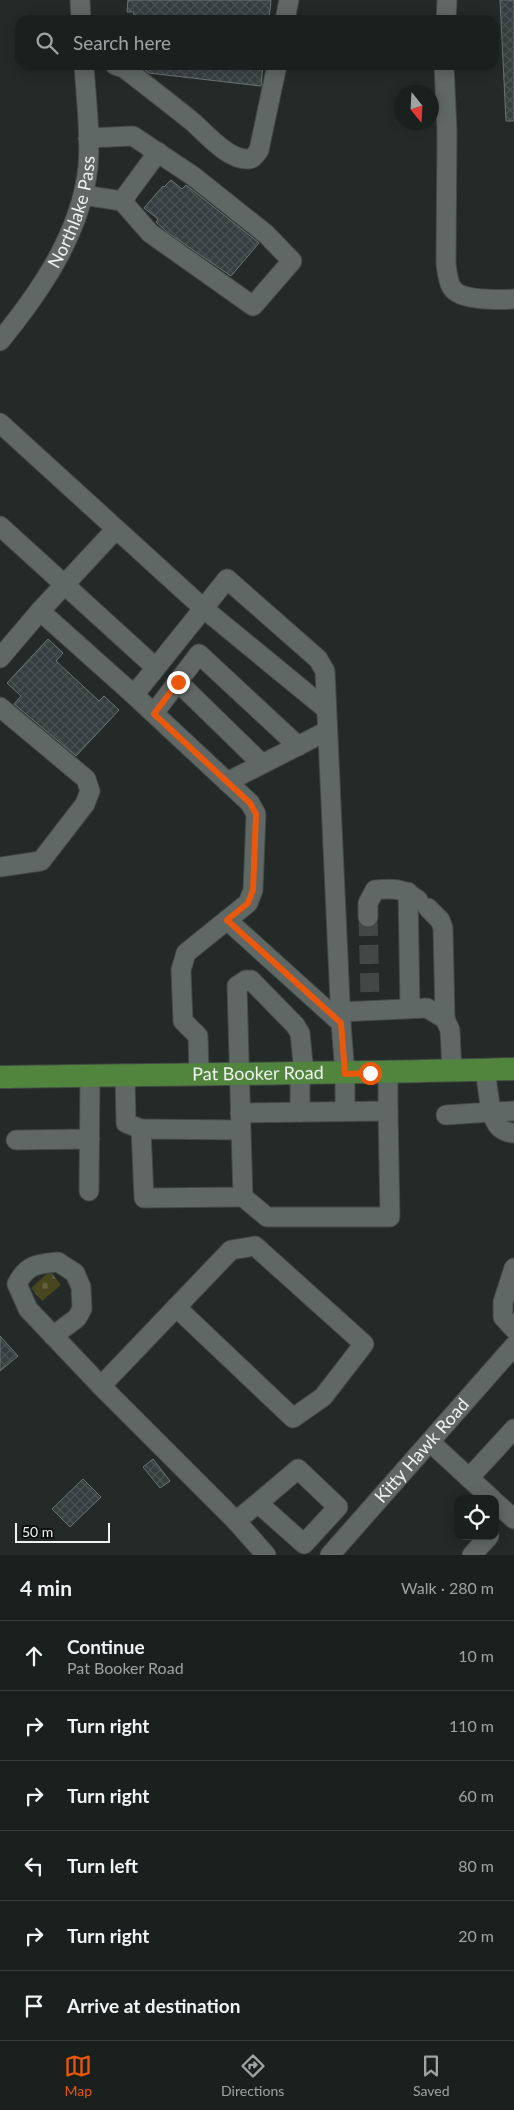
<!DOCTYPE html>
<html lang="en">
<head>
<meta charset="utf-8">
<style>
  body { margin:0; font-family:Lato,sans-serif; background:#232826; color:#f1f3f6 }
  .controls { position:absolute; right:15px; bottom:15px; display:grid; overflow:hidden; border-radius:10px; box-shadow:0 2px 12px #0003 }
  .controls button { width:45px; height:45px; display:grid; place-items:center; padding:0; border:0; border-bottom:1px solid #383e3b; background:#1a201d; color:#f1f3f6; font:25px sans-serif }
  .compass { position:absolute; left:394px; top:85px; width:45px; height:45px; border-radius:50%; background:#1a201d; box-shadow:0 2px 12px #0003; rotate:162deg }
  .scale { position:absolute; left:15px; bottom:12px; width:95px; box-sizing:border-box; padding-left:5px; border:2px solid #eef3f1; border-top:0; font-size:14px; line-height:18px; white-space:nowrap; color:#eef3f1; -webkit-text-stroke:4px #0f1211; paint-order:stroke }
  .stop { position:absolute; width:15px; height:15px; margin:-11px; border:4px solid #ea580c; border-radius:50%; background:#fff }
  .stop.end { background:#ea580c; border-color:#fff; box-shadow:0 1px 5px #0008 }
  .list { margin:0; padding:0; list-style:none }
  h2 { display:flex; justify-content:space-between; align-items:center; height:65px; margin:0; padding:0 20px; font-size:21px }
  h2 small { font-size:16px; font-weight:400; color:#9fa3a4 }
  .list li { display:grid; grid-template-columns:32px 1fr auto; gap:15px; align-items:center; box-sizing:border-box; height:70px; padding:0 20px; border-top:1px solid #383e3b }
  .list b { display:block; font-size:19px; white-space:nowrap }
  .list p { margin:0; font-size:16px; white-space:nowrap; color:#9fa3a4 }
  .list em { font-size:16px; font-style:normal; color:#9fa3a4 }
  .icon { flex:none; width:28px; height:28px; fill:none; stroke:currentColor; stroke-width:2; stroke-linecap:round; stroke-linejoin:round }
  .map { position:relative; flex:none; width:514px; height:1555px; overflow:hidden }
  .search { position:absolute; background:#1a201d; box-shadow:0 2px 12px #0003; left:15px; right:15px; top:15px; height:55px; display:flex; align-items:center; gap:12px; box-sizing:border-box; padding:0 18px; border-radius:15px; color:#9fa3a4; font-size:19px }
  .sheet { height:485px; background:#1a201d }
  nav { display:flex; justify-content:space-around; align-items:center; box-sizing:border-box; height:70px; border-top:1px solid #383e3b; background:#1a201d; font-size:14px; color:#9fa3a4 }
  nav a { display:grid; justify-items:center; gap:2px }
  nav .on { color:#ea580c }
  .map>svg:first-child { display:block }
  .cemetery { fill:url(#cemetery-stones) }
  .building { fill:url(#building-cross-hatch); stroke:#6a7475 }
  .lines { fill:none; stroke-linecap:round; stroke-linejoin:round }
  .minor-tunnel { stroke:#414845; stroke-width:19; stroke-dasharray:19 9; stroke-linecap:butt }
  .minor-casing { stroke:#424946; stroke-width:21 }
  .major-casing { stroke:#424946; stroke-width:24 }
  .minor { stroke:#5f6865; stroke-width:19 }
  .major { stroke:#51843d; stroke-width:22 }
  .route { stroke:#ea580c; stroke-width:6 }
  .labels { text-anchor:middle; stroke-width:4; stroke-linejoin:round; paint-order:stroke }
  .street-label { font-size:18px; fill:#eef3f1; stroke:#0f1211 }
</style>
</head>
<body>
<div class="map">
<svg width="514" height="1555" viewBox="0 0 514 1555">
  <defs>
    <pattern id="cemetery-stones" width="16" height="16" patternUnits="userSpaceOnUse" patternTransform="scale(1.25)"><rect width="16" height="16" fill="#48461d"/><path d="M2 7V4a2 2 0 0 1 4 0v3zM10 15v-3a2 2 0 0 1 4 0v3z" fill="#63613e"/></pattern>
    <pattern id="building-cross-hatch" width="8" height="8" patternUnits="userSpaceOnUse" patternTransform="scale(1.25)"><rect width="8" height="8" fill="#363f40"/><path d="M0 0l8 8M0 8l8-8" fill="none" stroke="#4a5253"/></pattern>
  </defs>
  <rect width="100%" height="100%" fill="#232a27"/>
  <polygon class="cemetery" points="50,1271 61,1285 42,1301 31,1288"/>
  <g class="building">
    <polygon points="128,0 271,0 269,20 133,20 134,12 127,12"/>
    <polygon points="500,0 514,0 514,121 506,121"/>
    <polygon points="138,65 263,65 261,86 149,73"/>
    <polygon points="171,180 182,189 186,185 259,243 231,276 167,232 156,222 158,219 144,208 163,186 164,187"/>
    <polygon points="48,639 63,653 56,661 99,701 104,696 119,710 76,756 14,704 21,696 7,683"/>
    <polygon points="0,1336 18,1356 0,1371"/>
    <polygon points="153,1459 170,1481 160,1488 143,1467"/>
    <polygon points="83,1479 101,1497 70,1527 52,1509"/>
  </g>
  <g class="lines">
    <polyline class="minor-tunnel" points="368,917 370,996"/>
    <defs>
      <g id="minor">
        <polyline points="80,0 81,20"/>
        <polyline points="285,20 289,0"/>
        <polyline points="446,20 447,0"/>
        <path d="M115 65 124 68C147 86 171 104 194 123 207 135 228 159 247 159 253 160 256 154 259 150L277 65"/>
        <path d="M444 65 447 131 446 264C447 272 448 282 452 288 461 301 499 300 514 299"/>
        <polyline points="88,138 133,136 193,176 266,234 292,261 253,306 150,233 122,201"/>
        <polyline points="83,195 122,201 158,152"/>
        <path id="s1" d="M0 341C40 292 81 233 88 167 91 134 86 99 84 65"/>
        <polyline points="0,423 203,608 326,709"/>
        <polyline points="0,526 155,667"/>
        <polyline points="40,611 116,529"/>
        <polyline points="0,658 40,611 134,695 227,579 318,659 325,671 341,1023"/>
        <polyline points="178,682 262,764"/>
        <polyline points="134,695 250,803 256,814 253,890 248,903 227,920"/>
        <polyline points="0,707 86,779 90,791 85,804 41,861 0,867"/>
        <polyline points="154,713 199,654 298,746"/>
        <polyline points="227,782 327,731"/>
        <polyline points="408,892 410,1008"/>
        <polyline points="428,908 440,920 443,928 445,1019"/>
        <path d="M368 917V903L375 890C394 888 402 888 418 900"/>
        <polyline points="340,1012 427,1008 445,1019 450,1030 452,1071"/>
        <polyline points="199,1073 198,1036 183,1021 181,970 186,953 227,920 341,1023 345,1074 345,1111"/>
        <polyline points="300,1073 300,1112"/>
        <polyline points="388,1073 388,1111"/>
        <polyline points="125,1074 126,1123 141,1129"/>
        <path d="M514 1111 491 1112C496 1124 499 1132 514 1133"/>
        <polyline points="240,1113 388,1111 390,1217 267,1217 243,1197"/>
        <polyline points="446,1115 491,1112 485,1070"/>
        <polyline points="241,1130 243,1197 144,1198 141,1129 241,1130 237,986 246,980 251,980 295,1025 300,1033 304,1073"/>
        <polyline points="16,1140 90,1139"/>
        <polyline points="89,1191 90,1075"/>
        <polyline points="514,1268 503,1302 503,1317 514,1329"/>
        <polyline points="176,1307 293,1418 323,1397 364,1344 255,1246 231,1250 101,1386 236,1521 266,1555"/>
        <path d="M53 1336 77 1318 82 1309 81 1287 75 1273 58 1262C38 1264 27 1264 17 1284L28 1309 101 1386"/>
        <polyline points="430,1442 492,1499"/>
        <polyline points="469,1478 514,1429"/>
        <polyline points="495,1502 514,1519"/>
        <polyline points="236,1521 258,1503 304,1544 338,1507 298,1469 258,1503"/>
        <path id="s2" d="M330 1555 514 1346"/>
        <polyline points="472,1555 489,1536"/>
      </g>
      <g id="major">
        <path id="s3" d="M0 1077C171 1074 343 1074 514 1069"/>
      </g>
    </defs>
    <use href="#minor" class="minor-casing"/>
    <use href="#major" class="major-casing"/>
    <use href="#minor" class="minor"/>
    <use href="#major" class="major"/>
  </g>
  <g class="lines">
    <polyline class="route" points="178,682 154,714 250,803 256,814 253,890 248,903 227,920 341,1023 345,1074 370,1073"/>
  </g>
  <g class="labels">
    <g class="street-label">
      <text dy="6" stroke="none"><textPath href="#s1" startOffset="150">Northlake Pass</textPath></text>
      <text dy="6" stroke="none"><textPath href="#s3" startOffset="258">Pat Booker Road</textPath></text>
      <text dy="6" stroke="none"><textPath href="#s2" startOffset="139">Kitty Hawk Road</textPath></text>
    </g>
  </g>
</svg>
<div class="controls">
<button><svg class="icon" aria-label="locate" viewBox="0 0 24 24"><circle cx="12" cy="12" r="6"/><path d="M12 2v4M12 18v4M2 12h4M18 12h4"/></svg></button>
</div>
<svg class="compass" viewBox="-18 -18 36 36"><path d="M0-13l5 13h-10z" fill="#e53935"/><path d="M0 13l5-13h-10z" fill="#9fa3a4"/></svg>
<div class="scale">50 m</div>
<div class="stop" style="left:370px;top:1073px"></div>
<div class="stop end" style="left:178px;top:682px"></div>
<div class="search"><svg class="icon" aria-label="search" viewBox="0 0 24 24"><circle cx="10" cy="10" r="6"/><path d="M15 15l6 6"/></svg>Search here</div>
</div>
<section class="sheet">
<h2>4 min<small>Walk · 280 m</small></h2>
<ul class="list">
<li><svg class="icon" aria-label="ahead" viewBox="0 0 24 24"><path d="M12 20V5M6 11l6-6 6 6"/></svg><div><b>Continue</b><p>Pat Booker Road</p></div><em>10 m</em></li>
<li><svg class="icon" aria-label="right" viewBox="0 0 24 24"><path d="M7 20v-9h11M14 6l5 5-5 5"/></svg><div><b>Turn right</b></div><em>110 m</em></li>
<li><svg class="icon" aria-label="right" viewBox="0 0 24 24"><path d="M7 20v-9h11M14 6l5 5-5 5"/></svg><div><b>Turn right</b></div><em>60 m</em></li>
<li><svg class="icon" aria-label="left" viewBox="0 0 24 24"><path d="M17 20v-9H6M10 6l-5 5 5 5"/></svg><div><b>Turn left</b></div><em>80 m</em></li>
<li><svg class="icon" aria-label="right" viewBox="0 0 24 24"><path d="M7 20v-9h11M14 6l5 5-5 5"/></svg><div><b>Turn right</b></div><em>20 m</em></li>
<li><svg class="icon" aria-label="arrive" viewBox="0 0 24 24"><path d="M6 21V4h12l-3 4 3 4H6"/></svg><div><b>Arrive at destination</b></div></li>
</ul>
</section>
<nav>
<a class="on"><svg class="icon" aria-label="map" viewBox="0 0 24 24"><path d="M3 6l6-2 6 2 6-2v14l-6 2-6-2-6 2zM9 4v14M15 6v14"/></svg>Map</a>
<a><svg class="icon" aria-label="directions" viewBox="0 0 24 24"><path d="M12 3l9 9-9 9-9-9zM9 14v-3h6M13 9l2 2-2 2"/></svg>Directions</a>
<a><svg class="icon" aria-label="saved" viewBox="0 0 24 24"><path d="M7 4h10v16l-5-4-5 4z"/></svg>Saved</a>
</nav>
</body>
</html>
